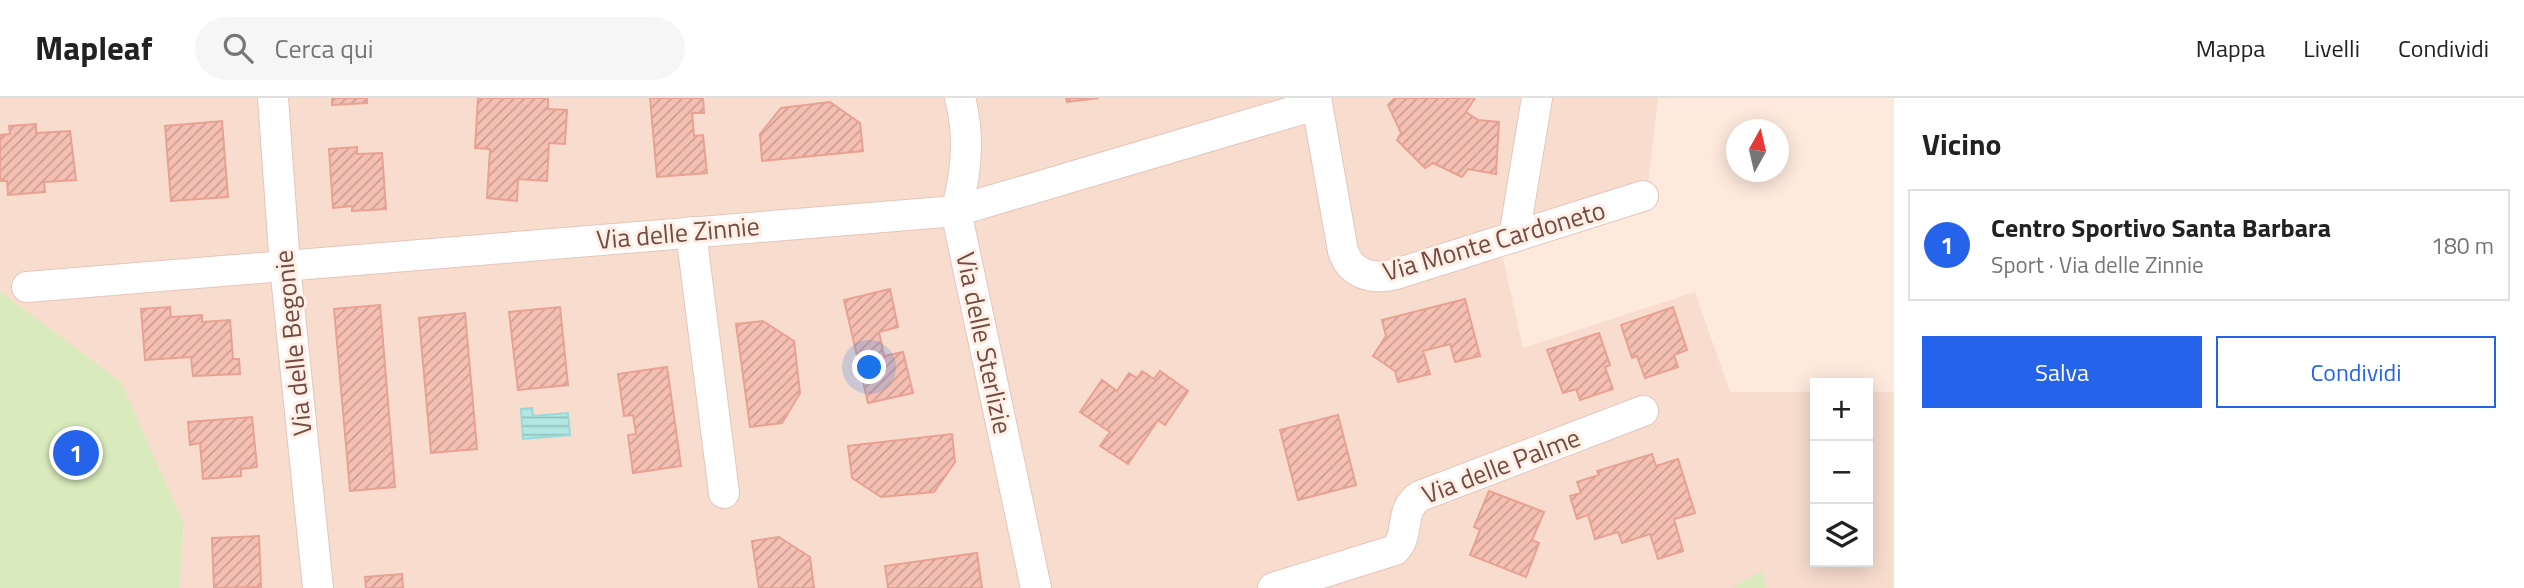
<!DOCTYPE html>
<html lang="it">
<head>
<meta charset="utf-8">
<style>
  body { margin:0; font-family:"Titillium Web",sans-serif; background:#f6f6f6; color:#222 }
  .controls { position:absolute; right:21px; bottom:21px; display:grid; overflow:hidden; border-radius:0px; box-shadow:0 4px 18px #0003 }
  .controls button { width:63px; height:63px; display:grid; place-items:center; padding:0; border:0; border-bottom:2px solid #e0e0e0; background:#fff; color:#222; font:35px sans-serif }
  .compass { position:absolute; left:1726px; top:21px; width:63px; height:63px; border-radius:50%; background:#fff; box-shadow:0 4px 18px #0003; rotate:8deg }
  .you { position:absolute; left:870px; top:270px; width:24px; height:24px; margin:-18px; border:5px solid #fff; border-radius:50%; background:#1a73e8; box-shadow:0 0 0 10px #1a73e833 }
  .badge { display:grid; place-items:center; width:46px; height:46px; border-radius:50%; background:#2563eb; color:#fff; font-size:23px; font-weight:700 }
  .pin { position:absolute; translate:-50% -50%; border:4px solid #fff; box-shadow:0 2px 7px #0006 }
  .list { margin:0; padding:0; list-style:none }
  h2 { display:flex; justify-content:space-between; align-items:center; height:91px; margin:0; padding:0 28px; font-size:30px }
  h2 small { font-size:23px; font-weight:400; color:#767676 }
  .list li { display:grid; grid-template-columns:46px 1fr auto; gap:21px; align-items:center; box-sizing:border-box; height:112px; margin:0 14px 14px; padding:0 14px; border:2px solid #e0e0e0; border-radius:0px }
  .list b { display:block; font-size:26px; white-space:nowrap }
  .list p { margin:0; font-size:23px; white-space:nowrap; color:#767676 }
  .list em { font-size:23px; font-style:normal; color:#767676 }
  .actions { display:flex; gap:14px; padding:21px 28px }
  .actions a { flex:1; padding:16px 0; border:2px solid #2563eb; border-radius:0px; text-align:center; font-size:24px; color:#2563eb }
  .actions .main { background:#2563eb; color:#fff }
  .icon { flex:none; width:38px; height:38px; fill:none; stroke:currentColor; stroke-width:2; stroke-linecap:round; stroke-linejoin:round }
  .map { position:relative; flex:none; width:1894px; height:490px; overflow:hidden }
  header { display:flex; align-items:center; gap:42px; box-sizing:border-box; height:98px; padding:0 35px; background:#fff; border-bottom:2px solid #e0e0e0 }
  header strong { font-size:33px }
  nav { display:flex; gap:38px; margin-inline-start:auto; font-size:24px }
  .search { width:490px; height:63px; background:#f6f6f6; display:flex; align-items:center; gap:18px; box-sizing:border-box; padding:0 24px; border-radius:38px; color:#767676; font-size:26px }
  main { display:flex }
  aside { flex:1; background:#fff }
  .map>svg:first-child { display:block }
  .residential { fill:#f8ddce }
  .green { fill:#d9ebbc }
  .water { fill:url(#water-rules); stroke:#97dad6; stroke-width:2 }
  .building { fill:url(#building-hatch); stroke:#e8a193; stroke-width:2 }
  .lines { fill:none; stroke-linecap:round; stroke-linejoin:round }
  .minor-casing { stroke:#e4c6bc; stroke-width:32 }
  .minor { stroke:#fff; stroke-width:30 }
  .labels { text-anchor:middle; stroke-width:6; stroke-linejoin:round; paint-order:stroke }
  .street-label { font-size:26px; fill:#744c45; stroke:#ffefe5 }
</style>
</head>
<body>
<header>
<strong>Mapleaf</strong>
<div class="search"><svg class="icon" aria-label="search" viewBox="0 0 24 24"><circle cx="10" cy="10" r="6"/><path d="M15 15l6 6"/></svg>Cerca qui</div>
<nav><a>Mappa</a><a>Livelli</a><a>Condividi</a></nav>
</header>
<main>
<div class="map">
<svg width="1894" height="490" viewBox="0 0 1894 490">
  <defs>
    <pattern id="water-rules" width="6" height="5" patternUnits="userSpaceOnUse" patternTransform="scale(1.75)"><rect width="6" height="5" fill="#b1e8e4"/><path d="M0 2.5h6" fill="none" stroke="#95bebb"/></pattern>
    <pattern id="building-hatch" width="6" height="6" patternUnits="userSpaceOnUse" patternTransform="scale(1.75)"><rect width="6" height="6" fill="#f5c0b3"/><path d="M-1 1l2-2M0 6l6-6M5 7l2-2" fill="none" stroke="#cb9e93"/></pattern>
  </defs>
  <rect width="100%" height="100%" fill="#feeadd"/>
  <polygon class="residential" points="0,0 1658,0 1645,113 1502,156 1523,250 1695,194 1730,294 1815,294 1815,464 1868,464 1868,294 1894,294 1894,490 179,490 184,426 121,284 0,193"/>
  <g class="green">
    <polygon points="0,193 121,284 184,426 179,490 0,490"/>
    <polygon points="1762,473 1766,490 1731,490"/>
  </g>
  <polygon class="water" points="532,310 533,318 568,315 570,337 523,341 521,311"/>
  <g class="building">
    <polygon points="332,0 367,0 367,5 332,7"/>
    <polygon points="478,0 548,0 548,11 567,12 565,46 549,45 547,83 518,81 517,103 487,100 490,51 475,50"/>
    <polygon points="650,0 703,0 704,15 692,15 694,38 703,37 707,75 657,79"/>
    <polygon points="1066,0 1099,0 1067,4"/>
    <polygon points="1475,0 1466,14 1478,22 1499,24 1496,76 1468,71 1462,79 1433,65 1425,70 1397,42 1401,35 1388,7 1395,0"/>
    <polygon points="830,4 860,25 863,53 762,63 760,36 781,10"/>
    <polygon points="222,23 228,99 171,103 165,28"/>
    <polygon points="36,26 36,35 70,33 76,82 44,84 45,94 8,97 7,83 0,83 0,37 10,36 9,28"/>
    <polygon points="357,49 357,56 382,55 386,111 352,113 352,108 333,110 329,51"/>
    <polygon points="890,191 898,229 879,234 884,258 903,254 913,295 868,305 844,202"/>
    <polygon points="1465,201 1480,258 1455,264 1450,246 1423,253 1430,276 1398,284 1395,273 1373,258 1386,238 1382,222"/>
    <polygon points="380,207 395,389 350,393 334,211"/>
    <polygon points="170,209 171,219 202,217 202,224 230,222 233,261 239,261 240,276 193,278 191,259 145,262 141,211"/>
    <polygon points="560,209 568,287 518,292 509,214"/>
    <polygon points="1673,209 1687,252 1674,257 1678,269 1645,280 1637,258 1632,260 1621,227"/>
    <polygon points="465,215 477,351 431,355 419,220"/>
    <polygon points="763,223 794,243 800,295 782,325 750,329 736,226"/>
    <polygon points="1599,235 1610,267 1605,269 1613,291 1580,302 1576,291 1563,295 1547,252"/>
    <polygon points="667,269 681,368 633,375 628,337 636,336 633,317 624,318 618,276"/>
    <polygon points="1142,273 1154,281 1160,273 1188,293 1165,327 1158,322 1128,366 1100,348 1110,334 1080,314 1102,282 1117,293 1129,275 1137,280"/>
    <polygon points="1338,317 1356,387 1298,402 1280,332"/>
    <polygon points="252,319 257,369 241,371 241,378 203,381 200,345 190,347 188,324"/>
    <polygon points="952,336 955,364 934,394 881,399 852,380 848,348"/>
    <polygon points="1652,356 1656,368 1678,361 1695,415 1674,421 1683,453 1658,461 1650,436 1622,445 1618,434 1595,441 1588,417 1577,421 1570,398 1581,395 1577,384 1599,377 1597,373"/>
    <polygon points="1489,393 1544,414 1532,442 1539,445 1526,479 1470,457 1480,432 1474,429"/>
    <polygon points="259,438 261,489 214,490 212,440"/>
    <polygon points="779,439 810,459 814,490 759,490 752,443"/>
    <polygon points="977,455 982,490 888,490 885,468"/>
    <polygon points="402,476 403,490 366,490 365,479"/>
  </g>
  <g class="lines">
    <defs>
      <g id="minor">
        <polyline points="273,0 285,168 318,490"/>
        <path d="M960 0C970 38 967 75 956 113L1036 490"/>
        <path d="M1316 0 1343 153C1351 177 1373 182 1396 176L1643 98"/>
        <polyline points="691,134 724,395"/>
        <polyline points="1514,139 1537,0"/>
        <polyline points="27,189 956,113 1315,7"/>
        <path d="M1273 490 1395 452C1411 435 1398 412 1420 398L1643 313"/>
      </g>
    </defs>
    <use href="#minor" class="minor-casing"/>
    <use href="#minor" class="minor"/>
  </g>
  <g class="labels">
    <g class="street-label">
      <text transform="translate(678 135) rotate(-5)" y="9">Via delle Zinnie</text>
      <text transform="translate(1494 143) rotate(-16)" y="9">Via Monte Cardoneto</text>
      <text transform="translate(293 245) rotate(-96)" y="9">Via delle Begonie</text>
      <text transform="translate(984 245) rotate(78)" y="9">Via delle Sterlizie</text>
      <text transform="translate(1501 368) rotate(-21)" y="9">Via delle Palme</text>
    </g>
  </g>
</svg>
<div class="controls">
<button>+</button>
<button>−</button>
<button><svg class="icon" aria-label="layers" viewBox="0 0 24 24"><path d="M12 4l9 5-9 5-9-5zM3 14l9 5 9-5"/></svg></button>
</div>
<svg class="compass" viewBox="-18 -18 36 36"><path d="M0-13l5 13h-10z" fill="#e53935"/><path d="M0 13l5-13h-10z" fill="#767676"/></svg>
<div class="you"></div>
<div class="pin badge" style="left:76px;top:355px">1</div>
</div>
<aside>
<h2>Vicino<small></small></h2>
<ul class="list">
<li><span class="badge">1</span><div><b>Centro Sportivo Santa Barbara</b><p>Sport · Via delle Zinnie</p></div><em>180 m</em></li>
</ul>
<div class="actions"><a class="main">Salva</a><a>Condividi</a></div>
</aside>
</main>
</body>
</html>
